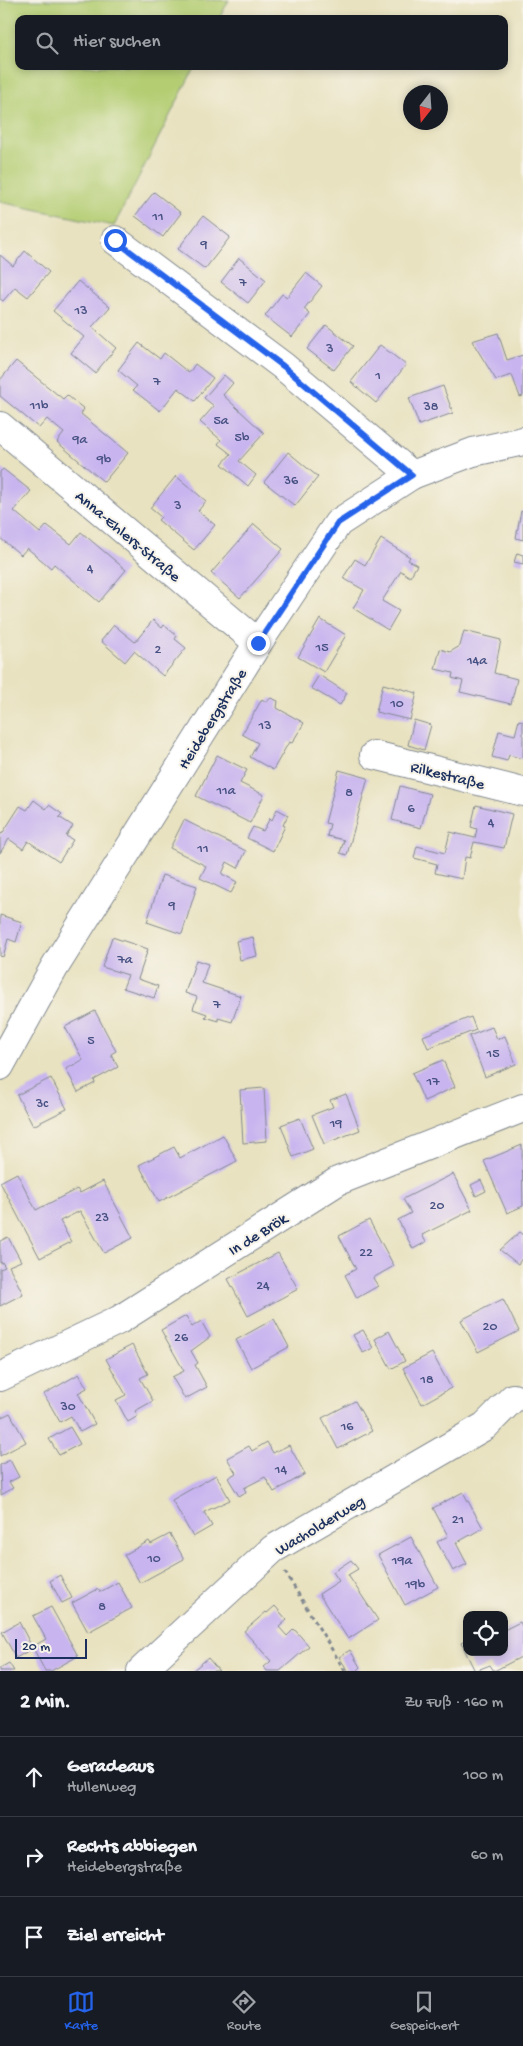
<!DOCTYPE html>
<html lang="de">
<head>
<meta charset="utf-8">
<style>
  body { margin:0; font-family:"Gochi Hand",sans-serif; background:#20242c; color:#f1f3f6 }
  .controls { position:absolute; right:15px; bottom:15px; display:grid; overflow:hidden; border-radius:10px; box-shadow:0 2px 8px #0003 }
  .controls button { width:45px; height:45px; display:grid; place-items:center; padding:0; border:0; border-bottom:1px solid #363941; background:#171b24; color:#f1f3f6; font:25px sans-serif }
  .compass { position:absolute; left:403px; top:85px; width:45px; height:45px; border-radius:50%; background:#171b24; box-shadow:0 2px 8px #0003; rotate:197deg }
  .scale { position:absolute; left:15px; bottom:12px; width:72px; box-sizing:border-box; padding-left:5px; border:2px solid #1b2f5e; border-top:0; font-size:14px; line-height:18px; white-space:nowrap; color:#1b2f5e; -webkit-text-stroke:4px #f7f3e8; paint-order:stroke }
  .stop { position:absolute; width:15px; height:15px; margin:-11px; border:4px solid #2563eb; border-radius:50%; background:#fff }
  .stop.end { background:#2563eb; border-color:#fff; box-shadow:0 1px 5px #0008 }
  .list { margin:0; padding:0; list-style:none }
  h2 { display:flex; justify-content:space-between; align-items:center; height:65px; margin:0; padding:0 20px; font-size:21px }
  h2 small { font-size:16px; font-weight:400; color:#9ea1a6 }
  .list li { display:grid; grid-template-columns:32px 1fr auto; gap:15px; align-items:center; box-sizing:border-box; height:80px; padding:0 20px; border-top:1px solid #363941 }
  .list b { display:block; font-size:19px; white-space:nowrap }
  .list p { margin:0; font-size:16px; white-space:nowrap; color:#9ea1a6 }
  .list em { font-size:16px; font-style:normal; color:#9ea1a6 }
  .icon { flex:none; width:28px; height:28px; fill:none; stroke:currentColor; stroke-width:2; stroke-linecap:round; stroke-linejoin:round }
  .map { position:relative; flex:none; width:523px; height:1671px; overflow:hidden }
  .search { position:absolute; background:#171b24; box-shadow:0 2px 8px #0003; left:15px; right:15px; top:15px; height:55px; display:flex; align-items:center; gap:12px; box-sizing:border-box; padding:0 18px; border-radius:10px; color:#9ea1a6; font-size:19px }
  .sheet { height:305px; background:#171b24 }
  nav { display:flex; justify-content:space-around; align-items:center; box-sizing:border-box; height:70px; border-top:1px solid #363941; background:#171b24; font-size:14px; color:#9ea1a6 }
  nav a { display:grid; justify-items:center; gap:2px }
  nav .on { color:#2563eb }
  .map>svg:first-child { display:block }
  .green { fill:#b4cd72; stroke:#687e68 }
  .building { fill:#c8b4ef }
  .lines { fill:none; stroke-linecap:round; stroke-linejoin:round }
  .minor-casing { stroke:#82888f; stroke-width:30 }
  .path { stroke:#82888f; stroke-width:3; stroke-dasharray:4 4; stroke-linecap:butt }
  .minor { stroke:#fff; stroke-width:28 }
  .route { stroke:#2563eb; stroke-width:6 }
  .labels { text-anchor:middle; stroke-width:4; stroke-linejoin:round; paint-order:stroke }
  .number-label { font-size:14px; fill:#465082 }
  .street-label { font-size:16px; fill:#1b2f5e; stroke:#f7f3e8 }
</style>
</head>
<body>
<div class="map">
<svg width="523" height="1671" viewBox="0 0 523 1671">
  <rect width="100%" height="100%" fill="#f7f3e8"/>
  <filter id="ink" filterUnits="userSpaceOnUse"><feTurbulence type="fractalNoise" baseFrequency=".02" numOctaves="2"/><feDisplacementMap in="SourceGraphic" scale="10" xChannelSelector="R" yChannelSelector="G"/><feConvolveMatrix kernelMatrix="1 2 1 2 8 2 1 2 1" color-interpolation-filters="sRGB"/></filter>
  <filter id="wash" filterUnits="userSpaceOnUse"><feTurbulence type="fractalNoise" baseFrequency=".0096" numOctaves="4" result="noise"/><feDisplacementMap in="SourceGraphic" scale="20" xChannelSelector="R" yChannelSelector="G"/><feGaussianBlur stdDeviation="1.12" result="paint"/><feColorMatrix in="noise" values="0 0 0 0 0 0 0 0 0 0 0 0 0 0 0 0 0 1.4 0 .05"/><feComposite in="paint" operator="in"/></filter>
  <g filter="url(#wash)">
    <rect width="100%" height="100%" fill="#e8e2c0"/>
    <polygon class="green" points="0,0 229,0 219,19 19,19 19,66 195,66 114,226 0,202"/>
    <g id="blocks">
      <g class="building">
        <polygon points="154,192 181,213 163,237 135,216"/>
        <polygon points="203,216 230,237 205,269 178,249"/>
        <polygon points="25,251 49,272 28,297 15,287 3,301 0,299 0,255 13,266"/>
        <polygon points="239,258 266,280 248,303 221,282"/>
        <polygon points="306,273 322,286 304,309 310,314 292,337 265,316 282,294 287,297"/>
        <polygon points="78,281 110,307 92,327 116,348 95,373 71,353 84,337 53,311"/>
        <polygon points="326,325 353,346 334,370 307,349"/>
        <polygon points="498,333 507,360 523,355 523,396 520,397 512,375 496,380 472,341"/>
        <polygon points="139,343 160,359 164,353 189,373 195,364 213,378 195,401 178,388 160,411 133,390 137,386 118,370"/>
        <polygon points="380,345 406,365 376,403 351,382"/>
        <polygon points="16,361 63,399 67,395 75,402 84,409 81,414 128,453 104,482 57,442 64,433 47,419 39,428 0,396 0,380"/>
        <polygon points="224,375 233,383 223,395 264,433 239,461 256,475 248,486 222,464 231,454 218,444 221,440 200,422 214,406 204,398"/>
        <polygon points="443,386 453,413 419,425 409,398"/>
        <polygon points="288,452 318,477 295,506 264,482"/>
        <polygon points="3,469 31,491 14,511 40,533 47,525 71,544 81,532 126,570 99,602 54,564 51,568 27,548 21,555 0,538 0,472"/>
        <polygon points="176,476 206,501 198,511 215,525 194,550 158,520 161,517 150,508"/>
        <polygon points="521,511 523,512 523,540 516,538"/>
        <polygon points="254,524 283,549 240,598 211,573"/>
        <polygon points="381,539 410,557 408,560 417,565 410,577 401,571 382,601 399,611 388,630 353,608 364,590 343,578 355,559 365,565"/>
        <polygon points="517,553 523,555 523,564 514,562"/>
        <polygon points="320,619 346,635 324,672 298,657"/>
        <polygon points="153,620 162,628 164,625 177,636 175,639 186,648 163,676 134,651 125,662 101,641 114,625 135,642"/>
        <polygon points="464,631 501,640 494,673 517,679 511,704 460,692 463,681 452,678 453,673 435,669 440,649 450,652 460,646"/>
        <polygon points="319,675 347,693 340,705 311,688"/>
        <polygon points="383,684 417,693 410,720 376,712"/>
        <polygon points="271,698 278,701 277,708 304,723 292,743 289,742 273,770 250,757 258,743 242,734 262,699 266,702"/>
        <polygon points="414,720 431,725 424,750 408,745"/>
        <polygon points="519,720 523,721 523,759 509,755 507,761 492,757 499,731 515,735"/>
        <polygon points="217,755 247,770 240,783 264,795 250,823 196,796"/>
        <polygon points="339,770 368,778 347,855 340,853 344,840 327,836 330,824 325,823"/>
        <polygon points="400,786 430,794 421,828 392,820"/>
        <polygon points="34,800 46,809 49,805 62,814 59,817 73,826 66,836 73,840 59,862 28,841 23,849 9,839 0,853 0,833 2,834 20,806 27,810"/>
        <polygon points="476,805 512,814 504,848 474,842 470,858 465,857 462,879 435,873 437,864 414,858 417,846 445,853 450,832 475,838 477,829 471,827"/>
        <polygon points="277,809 288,815 283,825 285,826 273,851 247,838 253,827 263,831 270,818 272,820"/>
        <polygon points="184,820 246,851 238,868 227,862 222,874 237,882 231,893 200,878 206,866 170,848"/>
        <polygon points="162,875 197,886 182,934 147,922"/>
        <polygon points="0,915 22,922 16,942 8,939 3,957 0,956"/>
        <polygon points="112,937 148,949 138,979 158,986 154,998 123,988 128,975 102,967"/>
        <polygon points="253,937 257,956 240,960 236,941"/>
        <polygon points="196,960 208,964 202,983 241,996 232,1022 218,1018 218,1021 205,1017 207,1014 193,1009 197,997 185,993"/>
        <polygon points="95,1011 116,1051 111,1054 118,1067 94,1080 95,1083 78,1092 66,1069 83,1060 65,1027"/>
        <polygon points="471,1017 476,1030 428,1048 423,1036"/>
        <polygon points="492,1027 497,1039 505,1036 516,1064 485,1077 469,1036"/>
        <polygon points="443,1060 455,1087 424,1101 412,1073"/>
        <polygon points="51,1078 67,1109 33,1126 17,1095"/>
        <polygon points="264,1088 267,1141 243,1143 240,1090"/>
        <polygon points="346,1094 360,1130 324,1144 312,1115 333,1107 330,1100"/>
        <polygon points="300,1118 313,1149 293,1157 281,1125"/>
        <polygon points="223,1135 237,1161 159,1202 139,1165 174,1147 180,1158"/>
        <polygon points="522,1145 523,1206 507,1213 484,1161"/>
        <polygon points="17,1173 36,1210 77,1189 80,1193 103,1181 133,1238 104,1253 80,1211 60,1221 71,1242 40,1258 0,1182"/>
        <polygon points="453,1174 472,1210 422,1235 426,1242 413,1249 398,1220 411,1213 403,1199"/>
        <polygon points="481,1180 486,1191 476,1196 471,1185"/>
        <polygon points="369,1220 394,1266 373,1278 378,1286 357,1298 345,1275 356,1269 339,1236"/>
        <polygon points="520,1232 523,1234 523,1257 518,1264 500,1250"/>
        <polygon points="8,1237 21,1261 9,1266 23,1294 0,1306 0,1269 5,1267 2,1262 0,1263 0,1241"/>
        <polygon points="278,1253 298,1289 248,1316 228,1279"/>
        <polygon points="503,1299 519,1331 478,1352 461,1320"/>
        <polygon points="186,1316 192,1327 201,1321 210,1337 191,1351 198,1363 195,1365 207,1387 185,1399 172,1377 184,1371 161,1330"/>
        <polygon points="274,1319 289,1347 251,1368 236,1340"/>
        <polygon points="363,1330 373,1348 363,1353 353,1335"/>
        <polygon points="389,1331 405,1361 391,1369 375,1339"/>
        <polygon points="132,1345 148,1374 140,1378 153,1401 135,1411 138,1416 128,1422 116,1400 126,1395 106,1359"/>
        <polygon points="432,1353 451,1388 422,1404 403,1368"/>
        <polygon points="79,1374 87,1388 78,1393 95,1424 80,1432 71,1416 60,1422 44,1394"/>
        <polygon points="355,1401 372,1431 338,1449 322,1418"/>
        <polygon points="10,1413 26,1442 0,1456 0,1418"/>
        <polygon points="70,1427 80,1444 59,1455 49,1439"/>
        <polygon points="267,1442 273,1453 289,1445 305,1474 274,1492 265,1477 244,1488 246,1492 239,1496 228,1478 236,1473 227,1458 249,1446 252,1451"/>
        <polygon points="10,1460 19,1477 9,1482 13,1488 1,1495 0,1465"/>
        <polygon points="216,1475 230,1500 204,1512 212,1526 193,1537 172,1500"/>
        <polygon points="463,1492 483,1528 456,1543 467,1564 453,1571 437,1542 448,1536 433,1508"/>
        <polygon points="170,1534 184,1559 140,1583 124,1555 149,1541 151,1544"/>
        <polygon points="411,1537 438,1587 405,1605 378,1555"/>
        <polygon points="351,1560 358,1569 348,1575 378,1620 348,1639 319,1594 339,1581 333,1572"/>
        <polygon points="60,1575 72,1598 62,1603 50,1581"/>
        <polygon points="118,1582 132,1608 88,1632 72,1603 98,1589 100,1592"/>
        <polygon points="275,1606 287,1620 279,1627 287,1636 294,1629 309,1646 280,1671 267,1671 264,1667 271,1661 244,1631 266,1612 267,1613"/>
        <polygon points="51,1607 78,1656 51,1671 45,1671 33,1648 16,1658 2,1632 19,1622 32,1647 46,1639 33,1616"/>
        <polygon points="520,1622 523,1628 523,1656 494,1671 490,1665 475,1671 461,1643 467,1640 467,1652 504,1652 504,1630"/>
        <polygon points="350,1650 360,1667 356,1671 348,1671 339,1657"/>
        <polygon points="208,1658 219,1671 192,1671"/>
        <polygon points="9,1663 14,1671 0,1671 0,1668"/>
      </g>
    </g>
  </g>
  <g filter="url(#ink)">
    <use href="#blocks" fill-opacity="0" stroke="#82888f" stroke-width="1"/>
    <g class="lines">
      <defs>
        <g id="minor">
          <polyline points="115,240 283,366 412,475"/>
          <polyline points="0,426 258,643"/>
          <polyline points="374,755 523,792"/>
          <polyline points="0,1066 54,968 258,643 338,523 412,475 473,452 523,441"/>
          <polyline points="0,1377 119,1320 338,1181 523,1108"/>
          <polyline points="141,1671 273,1549 485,1426 513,1398"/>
        </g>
      </defs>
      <use href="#minor" class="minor-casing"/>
      <polyline class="path" points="285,1572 345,1671"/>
      <use href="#minor" class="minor"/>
    </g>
  </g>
  <g class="lines" filter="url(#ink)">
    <polyline class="route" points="115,240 283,366 412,475 338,523 258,643"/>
  </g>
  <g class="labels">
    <g class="number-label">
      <text x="158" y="220">11</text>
      <text x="204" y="248">9</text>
      <text x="243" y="286">7</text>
      <text x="81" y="314">13</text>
      <text x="330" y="352">3</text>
      <text x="378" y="379">1</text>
      <text x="157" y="385">7</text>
      <text x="39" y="409">11b</text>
      <text x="431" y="410">38</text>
      <text x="221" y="424">5a</text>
      <text x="242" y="441">5b</text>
      <text x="80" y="443">9a</text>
      <text x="104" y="463">9b</text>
      <text x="291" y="484">36</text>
      <text x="178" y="509">3</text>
      <text x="90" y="572">4</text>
      <text x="322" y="651">15</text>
      <text x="158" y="653">2</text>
      <text x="477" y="664">14a</text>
      <text x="397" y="707">10</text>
      <text x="265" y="729">13</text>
      <text x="226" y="794">11a</text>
      <text x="349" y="796">8</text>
      <text x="411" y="812">6</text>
      <text x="491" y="826">4</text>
      <text x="203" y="852">11</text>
      <text x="172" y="909">9</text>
      <text x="125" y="963">7a</text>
      <text x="217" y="1008">7</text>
      <text x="91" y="1044">5</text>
      <text x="493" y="1057">15</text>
      <text x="433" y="1085">17</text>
      <text x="42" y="1107">3c</text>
      <text x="336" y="1127">19</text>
      <text x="437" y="1209">20</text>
      <text x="102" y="1221">23</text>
      <text x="366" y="1256">22</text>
      <text x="263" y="1289">24</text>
      <text x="490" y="1330">20</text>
      <text x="181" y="1341">26</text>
      <text x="427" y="1383">18</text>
      <text x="68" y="1410">30</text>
      <text x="347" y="1430">16</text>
      <text x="281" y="1473">14</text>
      <text x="458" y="1523">21</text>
      <text x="154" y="1562">10</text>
      <text x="402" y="1564">19a</text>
      <text x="415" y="1588">19b</text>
      <text x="102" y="1610">8</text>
    </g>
    <g class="street-label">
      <text transform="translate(129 535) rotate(40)" y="6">Anna-Ehlers-Straße</text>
      <text transform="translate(211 718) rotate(-58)" y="6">Heidebergstraße</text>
      <text transform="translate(448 774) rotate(14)" y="6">Rilkestraße</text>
      <text transform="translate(257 1233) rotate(-32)" y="6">In de Brök</text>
      <text transform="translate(319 1524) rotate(-31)" y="6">Wacholderweg</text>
    </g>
  </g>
</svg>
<div class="controls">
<button><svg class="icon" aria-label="locate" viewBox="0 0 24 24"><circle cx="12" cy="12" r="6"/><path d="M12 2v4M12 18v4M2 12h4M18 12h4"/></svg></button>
</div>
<svg class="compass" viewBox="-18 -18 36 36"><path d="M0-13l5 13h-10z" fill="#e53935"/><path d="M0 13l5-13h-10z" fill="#9ea1a6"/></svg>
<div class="scale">20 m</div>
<div class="stop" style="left:115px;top:240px"></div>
<div class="stop end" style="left:258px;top:643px"></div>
<div class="search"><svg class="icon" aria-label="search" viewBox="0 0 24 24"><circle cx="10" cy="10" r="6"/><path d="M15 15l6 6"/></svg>Hier suchen</div>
</div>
<section class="sheet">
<h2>2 Min.<small>Zu Fuß · 160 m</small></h2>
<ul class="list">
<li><svg class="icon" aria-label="ahead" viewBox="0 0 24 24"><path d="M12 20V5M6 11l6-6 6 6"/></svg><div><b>Geradeaus</b><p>Hullenweg</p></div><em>100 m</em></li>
<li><svg class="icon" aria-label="right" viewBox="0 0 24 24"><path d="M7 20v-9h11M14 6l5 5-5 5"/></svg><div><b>Rechts abbiegen</b><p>Heidebergstraße</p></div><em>60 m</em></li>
<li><svg class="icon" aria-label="arrive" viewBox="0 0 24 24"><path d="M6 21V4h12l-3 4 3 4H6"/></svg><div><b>Ziel erreicht</b></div></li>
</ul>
</section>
<nav>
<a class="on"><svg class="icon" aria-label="map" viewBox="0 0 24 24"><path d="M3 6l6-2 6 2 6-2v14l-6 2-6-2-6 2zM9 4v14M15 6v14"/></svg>Karte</a>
<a><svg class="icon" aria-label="directions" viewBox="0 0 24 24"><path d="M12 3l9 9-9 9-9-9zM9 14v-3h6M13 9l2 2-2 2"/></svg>Route</a>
<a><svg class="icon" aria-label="saved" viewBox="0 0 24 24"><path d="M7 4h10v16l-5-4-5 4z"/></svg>Gespeichert</a>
</nav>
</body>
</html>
